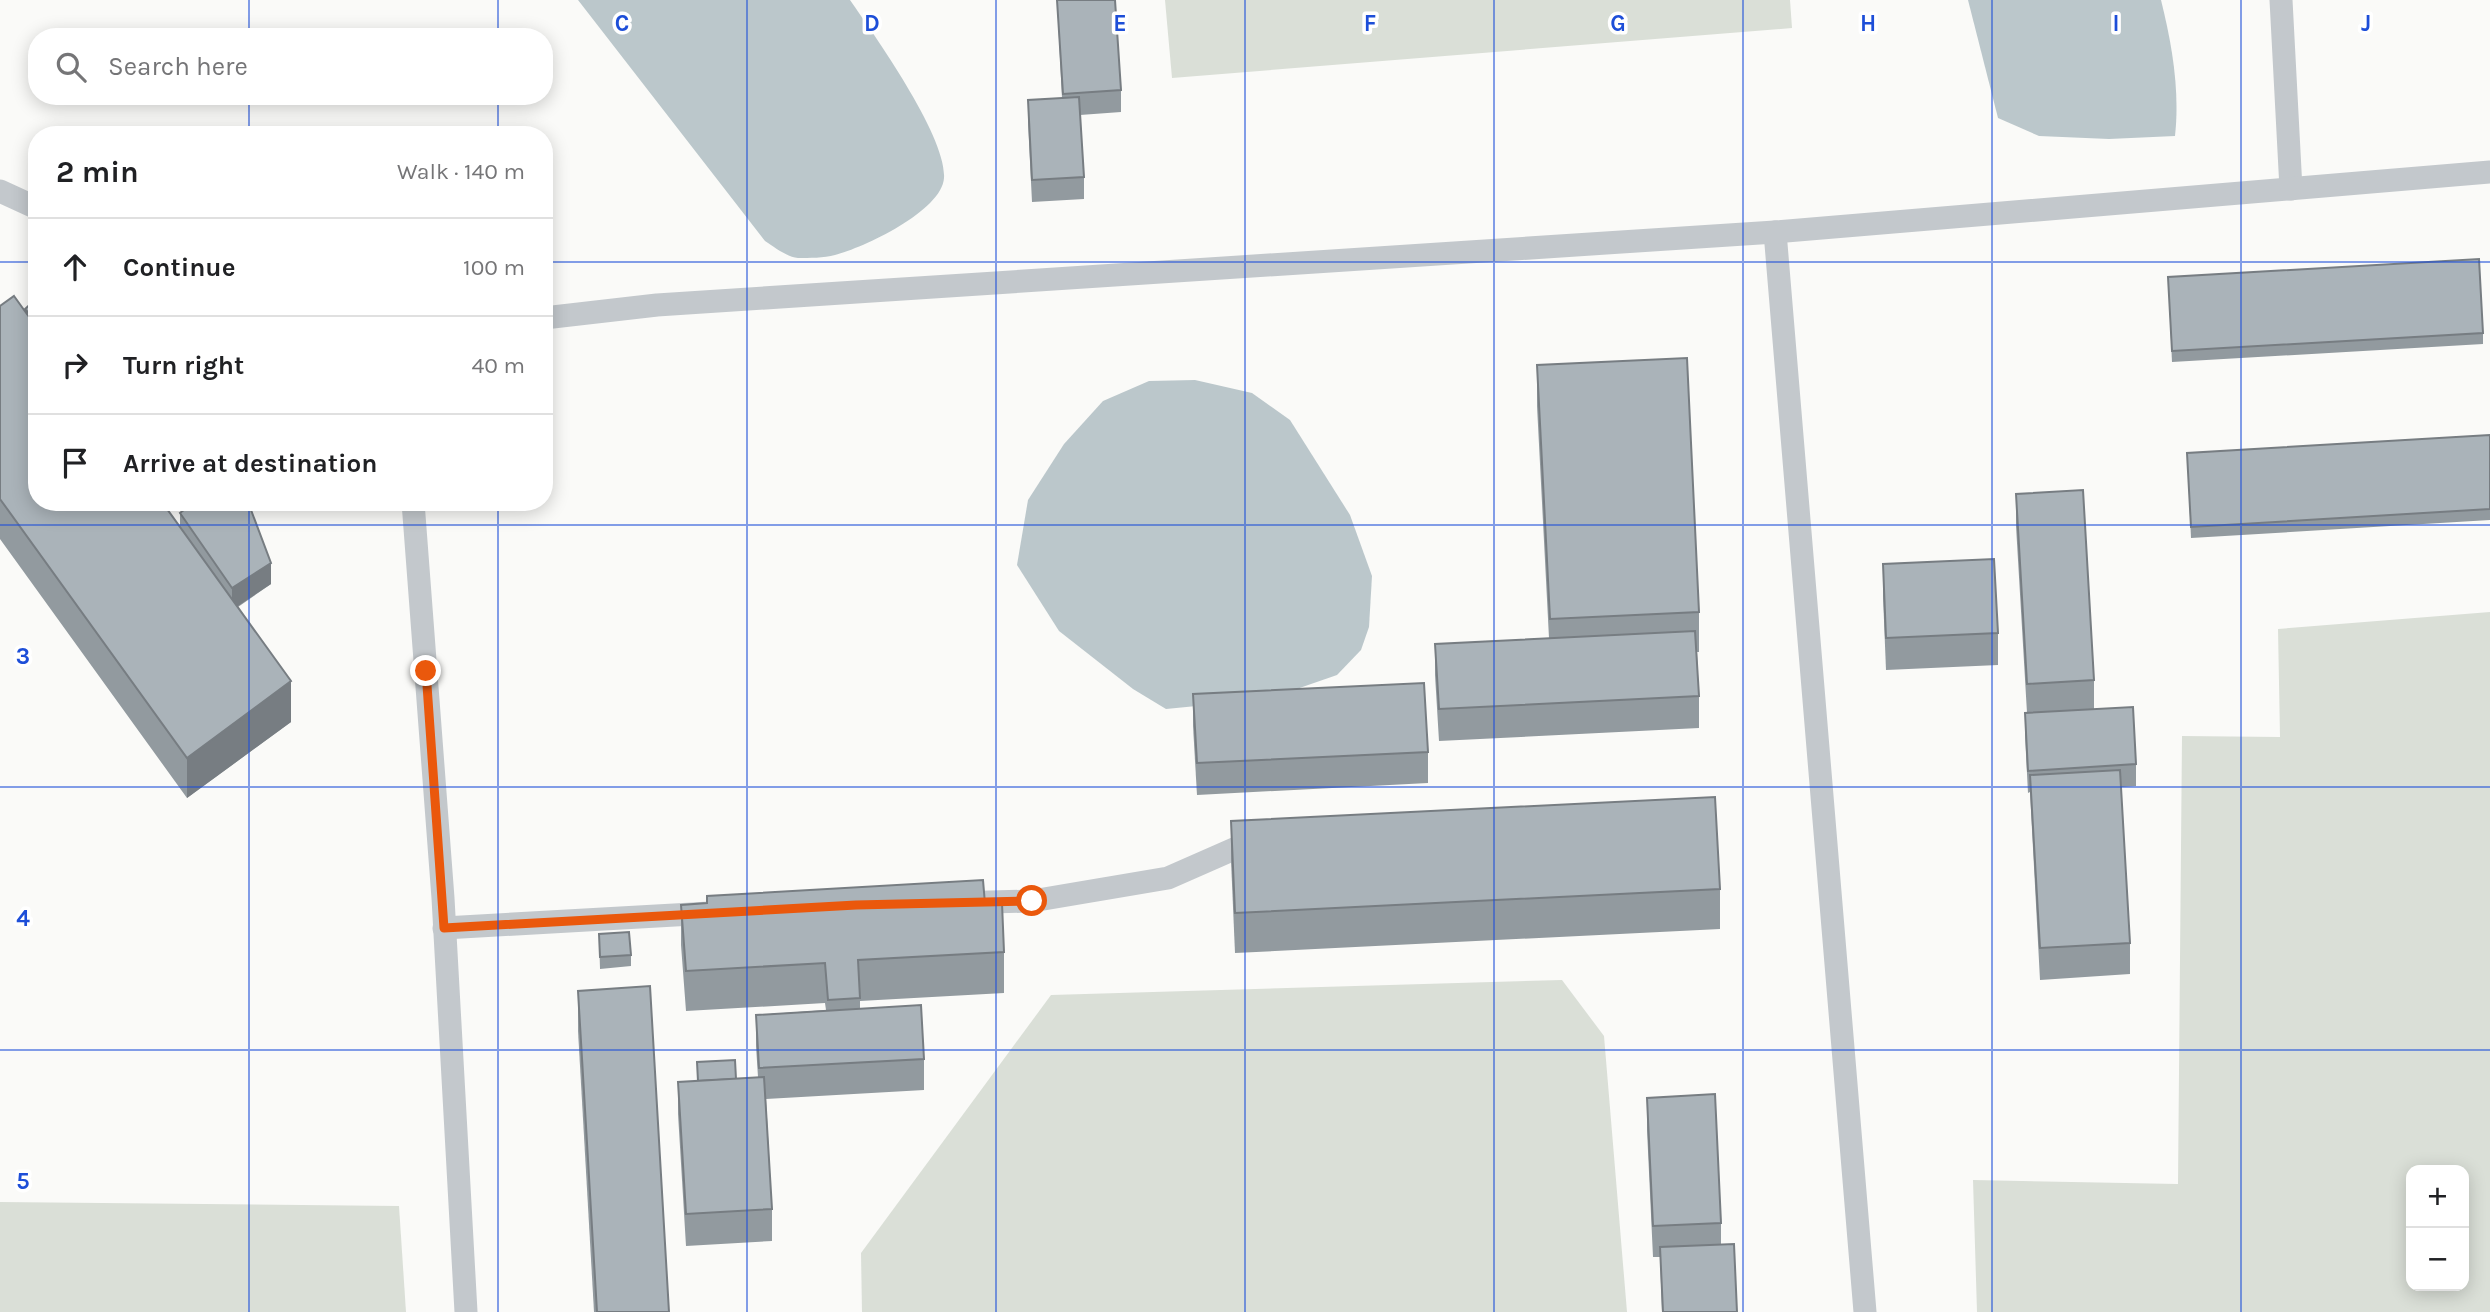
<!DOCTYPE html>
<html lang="en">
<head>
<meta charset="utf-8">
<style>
  body { margin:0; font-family:Karla,sans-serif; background:#f6f6f6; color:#202124 }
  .controls { position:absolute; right:21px; bottom:21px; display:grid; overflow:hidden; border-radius:14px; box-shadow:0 4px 18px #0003 }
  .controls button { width:63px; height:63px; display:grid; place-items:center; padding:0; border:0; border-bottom:2px solid #e0e0e0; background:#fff; color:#202124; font:35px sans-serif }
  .stop { position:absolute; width:21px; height:21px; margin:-16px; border:5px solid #ea580c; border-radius:50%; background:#fff }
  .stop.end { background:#ea580c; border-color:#fff; box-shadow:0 2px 7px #0008 }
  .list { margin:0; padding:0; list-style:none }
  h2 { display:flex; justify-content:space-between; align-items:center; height:91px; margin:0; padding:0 28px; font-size:30px }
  h2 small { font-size:23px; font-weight:400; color:#757577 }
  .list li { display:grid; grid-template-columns:46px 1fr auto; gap:21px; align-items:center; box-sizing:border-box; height:98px; padding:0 28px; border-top:2px solid #e0e0e0 }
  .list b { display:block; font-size:26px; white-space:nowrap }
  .list em { font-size:23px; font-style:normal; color:#757577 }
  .icon { flex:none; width:38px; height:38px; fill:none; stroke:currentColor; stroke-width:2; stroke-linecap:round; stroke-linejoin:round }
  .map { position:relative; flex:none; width:2490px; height:1312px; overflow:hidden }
  .search { position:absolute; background:#fff; box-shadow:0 4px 18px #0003; left:28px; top:28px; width:525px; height:77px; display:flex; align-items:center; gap:18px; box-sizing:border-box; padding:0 24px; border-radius:28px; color:#757577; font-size:26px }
  .panel { position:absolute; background:#fff; box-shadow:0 4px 18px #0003; left:28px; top:126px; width:525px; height:385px; border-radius:28px }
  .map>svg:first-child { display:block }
  .green { fill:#dadfd7; fill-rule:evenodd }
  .water { fill:#bbc7cb }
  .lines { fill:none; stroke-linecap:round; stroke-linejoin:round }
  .service { stroke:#c3c8cc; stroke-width:23 }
  .wall { fill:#929a9f }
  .shaded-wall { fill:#777d82 }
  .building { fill:#aab3b9; stroke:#777d82; stroke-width:2 }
  .route { stroke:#ea580c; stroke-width:9 }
  .grid { fill:none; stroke:#1d4ed8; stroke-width:2; stroke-opacity:0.55 }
  .grid-label { font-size:23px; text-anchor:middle; font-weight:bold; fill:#1d4ed8; stroke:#fff; stroke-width:7; stroke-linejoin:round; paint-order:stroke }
</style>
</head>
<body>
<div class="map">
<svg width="2490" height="1312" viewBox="0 0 2490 1312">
  <rect width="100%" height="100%" fill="#fafaf8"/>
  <g class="green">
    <polygon points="1165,0 1790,0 1792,28 1172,78"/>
    <path d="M2490 612V1312H1977L1973 1180 2178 1184 2182 736 2280 737 2278 629ZM2411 1170H2464V1286H2411Z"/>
    <polygon points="1562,980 1604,1036 1627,1312 862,1312 861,1253 1051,995"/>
    <polygon points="0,1202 399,1206 406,1312 0,1312"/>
  </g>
  <g class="water">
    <path d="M578 0H850C875 36 947 137 944 178 942 211 863 248 835 255 824 258 809 258 798 258 787 257 774 247 765 241Z"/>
    <path d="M1968 0H2161C2172 44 2180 91 2175 136L2109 139 2039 136 1998 118Z"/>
    <polygon points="1195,380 1252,393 1290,420 1350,515 1372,576 1369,627 1361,650 1337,675 1268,699 1166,709 1133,689 1059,631 1017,565 1028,500 1064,444 1103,401 1149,381"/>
  </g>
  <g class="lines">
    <g class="service">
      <polyline points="2281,0 2291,189"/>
      <polyline points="0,191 37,208"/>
      <polyline points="1775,232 1865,1312"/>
      <polyline points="544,318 657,305 1775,232 2490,172"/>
      <polyline points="413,502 443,898 466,1312"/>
      <polyline points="954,903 1032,901 1168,878 1259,838"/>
      <polyline points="444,928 710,913"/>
    </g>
  </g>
  <g class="wall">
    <polygon points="1057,0 1115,0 1121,90 1121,112 1080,115 1084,177 1084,199 1032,202 1028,122 1028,100 1062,98"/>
    <polygon points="2168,277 2483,333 2483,344 2172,362"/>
    <polygon points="37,298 37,502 180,527 180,513 271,584 238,607 291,722 187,798 0,539 0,306 25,312 25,309"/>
    <polygon points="1537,365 1699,612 1699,652 1697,652 1699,696 1699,728 1439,741 1435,675 1435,644 1549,638 1537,406"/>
    <polygon points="2490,435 2490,520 2191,538 2187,453"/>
    <polygon points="2016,494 2094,680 2094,709 2136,764 2136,786 2121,787 2130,943 2130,974 2040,980 2030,792 2028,793 2025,735 2025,713 2027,713 2016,526"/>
    <polygon points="1883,564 1998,633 1998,665 1886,670 1883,596"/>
    <polygon points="1193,694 1428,752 1428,783 1197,795 1193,726"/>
    <polygon points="1231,821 1720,889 1720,929 1235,953 1231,861"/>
    <polygon points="985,904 1004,952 1004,993 860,1001 860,1008 924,1059 924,1090 766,1099 772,1209 772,1241 686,1246 678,1114 678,1082 698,1081 697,1062 736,1079 758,1077 756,1046 756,1015 826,1010 825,1003 686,1011 681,945 681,905"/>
    <polygon points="599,934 631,955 631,966 600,969"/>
    <polygon points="578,991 669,1312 594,1312 578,1031"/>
    <polygon points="1647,1098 1721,1223 1721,1244 1737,1312 1662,1312 1660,1257 1653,1257 1647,1130"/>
  </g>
  <g class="shaded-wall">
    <polygon points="271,563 271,584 232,610 232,588"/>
    <polygon points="291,681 291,722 187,798 187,758"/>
  </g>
  <g class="building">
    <polygon points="1057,0 1115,0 1121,90 1063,94"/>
    <polygon points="1079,97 1084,177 1032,180 1028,100"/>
    <polygon points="2479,259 2483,333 2172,351 2168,277"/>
    <polygon points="14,296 37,328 37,502 162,502 291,681 187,758 0,499 0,306"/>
    <polygon points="37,298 37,323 25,309"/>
    <polygon points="1687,358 1699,612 1550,619 1537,365"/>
    <polygon points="2490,435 2490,509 2191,527 2187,453"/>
    <polygon points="2083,490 2094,680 2027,684 2016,494"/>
    <polygon points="194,502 248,502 271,563 232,588 180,513"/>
    <polygon points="1994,559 1998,633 1886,638 1883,564"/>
    <polygon points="1695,631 1699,696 1439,709 1435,644"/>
    <polygon points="1424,683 1428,752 1197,763 1193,694"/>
    <polygon points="2133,707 2136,764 2028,771 2025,713"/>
    <polygon points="2120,770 2130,943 2040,948 2030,775"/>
    <polygon points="1715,797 1720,889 1235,913 1231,821"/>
    <polygon points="983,880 985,904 1002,903 1004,952 858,960 860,998 828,1000 825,963 686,971 681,905 707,903 707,896"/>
    <polygon points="629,932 631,955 600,957 599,934"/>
    <polygon points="650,986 669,1312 597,1312 578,991"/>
    <polygon points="921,1005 924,1059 759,1068 756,1015"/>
    <polygon points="735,1060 736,1079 698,1081 697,1062"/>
    <polygon points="764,1077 772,1209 686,1214 678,1082"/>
    <polygon points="1715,1094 1721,1223 1653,1226 1647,1098"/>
    <polygon points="1734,1244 1737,1312 1663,1312 1660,1247"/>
  </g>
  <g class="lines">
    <polyline class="route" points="426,671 444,928 856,905 1032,901"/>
  </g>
  <path class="grid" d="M249 0V37M498 0V37M747 0V1312M996 0V1312M1245 0V1312M1494 0V1312M1743 0V1312M1992 0V1312M2241 0V1312M249 96V135M498 96V135M0 262H37M544 262H2490M249 502V1312M498 502V1312M0 525H2490M0 787H2490M0 1050H2490"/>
  <g class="grid-label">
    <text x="622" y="31">C</text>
    <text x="872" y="31">D</text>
    <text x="1120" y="31">E</text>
    <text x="1370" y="31">F</text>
    <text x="1618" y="31">G</text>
    <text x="1868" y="31">H</text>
    <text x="2116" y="31">I</text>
    <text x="2366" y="31">J</text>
    <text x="23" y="664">3</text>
    <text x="23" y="926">4</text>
    <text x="23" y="1189">5</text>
  </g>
</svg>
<div class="controls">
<button>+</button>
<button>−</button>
</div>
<div class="stop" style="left:1032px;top:901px"></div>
<div class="stop end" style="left:426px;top:671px"></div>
<div class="search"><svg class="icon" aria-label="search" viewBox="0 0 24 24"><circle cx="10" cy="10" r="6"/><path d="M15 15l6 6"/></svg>Search here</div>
<section class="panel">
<h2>2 min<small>Walk · 140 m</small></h2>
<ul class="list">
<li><svg class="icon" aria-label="ahead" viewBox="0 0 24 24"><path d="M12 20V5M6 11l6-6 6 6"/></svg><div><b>Continue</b></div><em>100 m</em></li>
<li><svg class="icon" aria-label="right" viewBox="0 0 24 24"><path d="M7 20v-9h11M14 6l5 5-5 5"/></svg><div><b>Turn right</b></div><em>40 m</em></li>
<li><svg class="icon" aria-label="arrive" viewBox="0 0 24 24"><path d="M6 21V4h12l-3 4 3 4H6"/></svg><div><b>Arrive at destination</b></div></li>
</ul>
</section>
</div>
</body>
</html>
